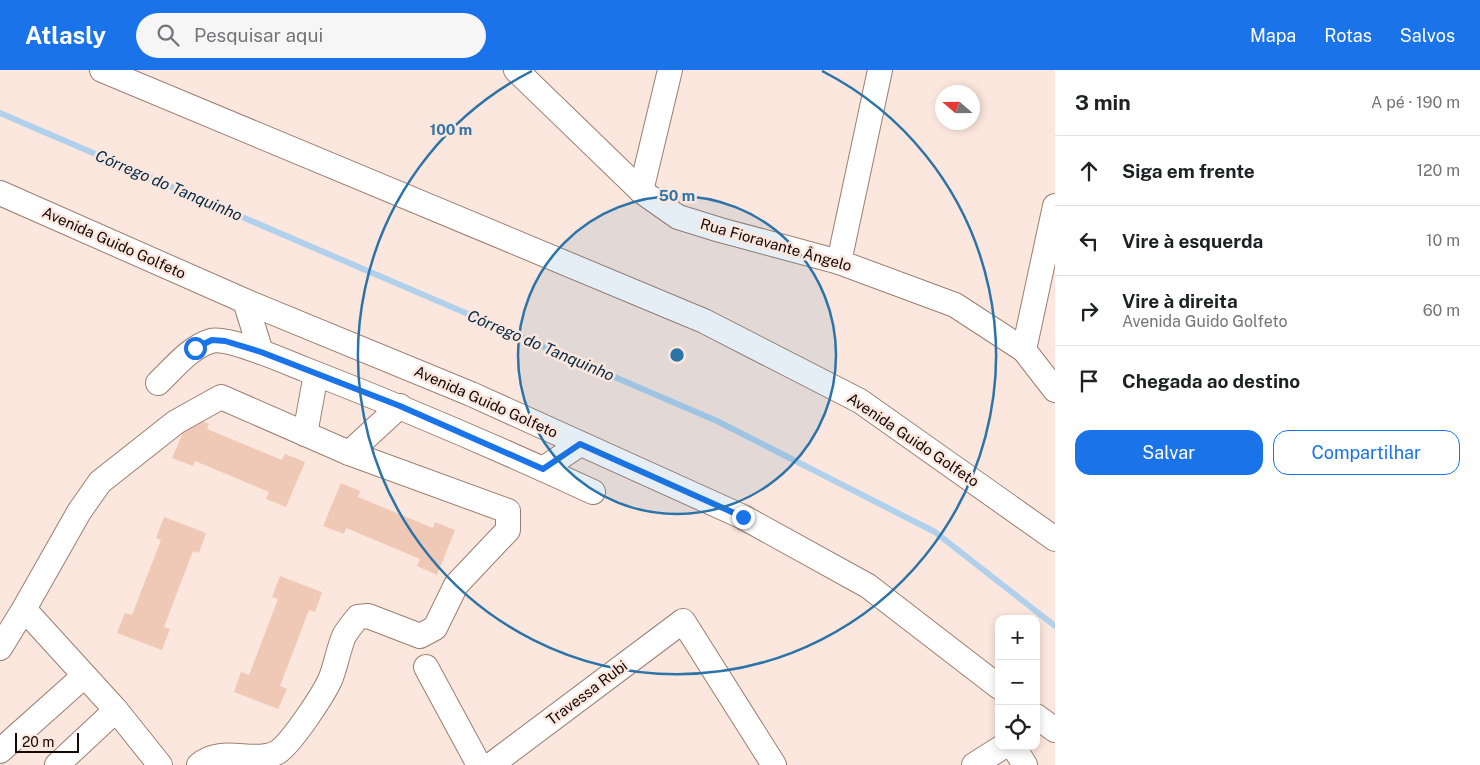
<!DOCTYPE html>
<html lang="pt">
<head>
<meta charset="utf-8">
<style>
  body { margin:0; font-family:"Public Sans",sans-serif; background:#f6f6f6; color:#202124 }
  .controls { position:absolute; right:15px; bottom:15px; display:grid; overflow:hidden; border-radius:10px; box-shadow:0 2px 8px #0003 }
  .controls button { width:45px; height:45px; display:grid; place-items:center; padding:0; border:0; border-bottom:1px solid #e0e0e0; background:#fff; color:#202124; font:25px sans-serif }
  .compass { position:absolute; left:935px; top:15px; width:45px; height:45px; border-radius:50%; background:#fff; box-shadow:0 2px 8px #0003; rotate:290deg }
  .scale { position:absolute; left:15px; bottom:12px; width:64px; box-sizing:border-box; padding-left:5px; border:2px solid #130804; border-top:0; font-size:14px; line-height:18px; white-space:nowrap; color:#130804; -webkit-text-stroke:4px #fce7de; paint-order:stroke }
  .stop { position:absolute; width:15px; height:15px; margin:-11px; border:4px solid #1a73e8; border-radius:50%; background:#fff }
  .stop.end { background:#1a73e8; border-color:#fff; box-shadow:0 1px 5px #0008 }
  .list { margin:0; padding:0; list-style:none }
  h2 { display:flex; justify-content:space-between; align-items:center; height:65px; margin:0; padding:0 20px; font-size:21px }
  h2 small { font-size:16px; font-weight:400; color:#757577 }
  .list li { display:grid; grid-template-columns:32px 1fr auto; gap:15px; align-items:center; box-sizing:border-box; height:70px; padding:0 20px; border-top:1px solid #e0e0e0 }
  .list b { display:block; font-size:19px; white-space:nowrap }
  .list p { margin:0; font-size:16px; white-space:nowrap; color:#757577 }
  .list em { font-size:16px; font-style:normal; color:#757577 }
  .actions { display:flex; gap:10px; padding:15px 20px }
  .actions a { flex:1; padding:11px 0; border:1px solid #1a73e8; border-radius:15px; text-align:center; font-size:18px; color:#1a73e8 }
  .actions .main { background:#1a73e8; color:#fff }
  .icon { flex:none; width:28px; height:28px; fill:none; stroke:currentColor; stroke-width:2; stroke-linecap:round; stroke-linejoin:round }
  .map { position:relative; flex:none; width:1055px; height:695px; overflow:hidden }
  header { display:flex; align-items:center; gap:30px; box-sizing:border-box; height:70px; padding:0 25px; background:#1a73e8; color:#fff }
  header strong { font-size:24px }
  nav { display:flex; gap:28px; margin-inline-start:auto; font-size:18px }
  .search { width:350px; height:45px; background:#f6f6f6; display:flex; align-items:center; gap:12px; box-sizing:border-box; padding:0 18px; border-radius:28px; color:#757577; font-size:19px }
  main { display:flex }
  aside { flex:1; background:#fff }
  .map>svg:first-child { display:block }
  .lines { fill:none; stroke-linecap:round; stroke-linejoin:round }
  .stream { stroke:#b0d0eb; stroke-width:6 }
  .building { fill:#f0c9b6 }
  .minor-casing { stroke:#9c7e6f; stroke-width:26 }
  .minor { stroke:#fff; stroke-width:24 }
  .route { stroke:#1a73e8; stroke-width:6 }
  .ring { fill:none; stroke:#2c73a8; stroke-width:2.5 }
  .labels { text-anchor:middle; stroke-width:5; stroke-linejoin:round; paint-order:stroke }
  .street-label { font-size:15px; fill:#130804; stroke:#fce7de }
  .water-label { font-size:16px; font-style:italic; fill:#042b47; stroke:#fce7de }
  .centre { fill:#2c73a8; stroke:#fce7de; stroke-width:2.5 }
  .ring-label { font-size:15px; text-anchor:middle; font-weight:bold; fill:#2c73a8; stroke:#fce7de; stroke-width:5; stroke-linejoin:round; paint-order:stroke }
</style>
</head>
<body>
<header>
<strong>Atlasly</strong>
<div class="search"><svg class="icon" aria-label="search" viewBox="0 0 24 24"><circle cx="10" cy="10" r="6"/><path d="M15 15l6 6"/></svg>Pesquisar aqui</div>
<nav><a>Mapa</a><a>Rotas</a><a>Salvos</a></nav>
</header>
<main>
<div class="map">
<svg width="1055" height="695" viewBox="0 0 1055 695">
  <rect width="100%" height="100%" fill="#fce7de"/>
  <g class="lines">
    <polyline class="stream" points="0,43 717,351 935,462 1055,556"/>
  </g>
  <g class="building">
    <polygon points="190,346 209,354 207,359 282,390 285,384 305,392 286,437 266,429 269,422 195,391 193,396 172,388"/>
    <polygon points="341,413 360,421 358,427 433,458 435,452 455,460 437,505 417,496 420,489 346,458 344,464 323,456"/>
    <polygon points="164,447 206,463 199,483 193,481 164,557 170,559 162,580 117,563 125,543 132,545 161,470 156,468"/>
    <polygon points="280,506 322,522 315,542 309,540 280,616 287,619 278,639 234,622 241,602 249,605 278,529 272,527"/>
  </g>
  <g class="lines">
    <defs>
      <g id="minor">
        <polyline points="102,0 704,251 860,331 1055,469"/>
        <polyline points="516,0 641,121 678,147 720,160 839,192 955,235 1024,280 1055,320"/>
        <polyline points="641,121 670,0"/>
        <polyline points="0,123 245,231 471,324 743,447 868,516 999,617"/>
        <polyline points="839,192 880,0"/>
        <polyline points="245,231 261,282"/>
        <polyline points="1024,280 1055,136"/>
        <path d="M158 313C173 299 190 277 211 271 227 266 286 292 304 299 402 337 498 378 593 422"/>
        <polyline points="305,364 316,304"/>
        <polyline points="349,383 400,336"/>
        <polyline points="543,399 580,374"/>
        <polyline points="24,539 116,640 160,695"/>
        <path d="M0 578 24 539 79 442 100 412 176 352 221 327 349 383 508 441V460L456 515 435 558 420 566 368 546 358 547C353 553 348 559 344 566 338 580 336 596 330 610 322 627 292 672 278 682 255 695 222 675 199 695"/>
        <polyline points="426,597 479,695"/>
        <polyline points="1036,646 1055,660"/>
        <polyline points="1013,676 1025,695"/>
        <polyline points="0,681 84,606"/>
        <polyline points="57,695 116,640"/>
        <polyline points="491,695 683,551 774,695"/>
        <polyline points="974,695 1004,676"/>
      </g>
    </defs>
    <use href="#minor" class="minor-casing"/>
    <use href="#minor" class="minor"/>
  </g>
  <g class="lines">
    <polyline class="route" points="195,278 212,270 225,271 261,282 400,336 543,399 580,374 743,447"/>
  </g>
  <circle cx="677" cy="285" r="159" fill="#2c73a8" fill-opacity=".12"/>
  <g class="ring">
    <circle cx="677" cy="285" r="159"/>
    <path d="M822 1A319 319 0 1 1 532 1"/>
  </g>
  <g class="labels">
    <g class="street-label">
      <text transform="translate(114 173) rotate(24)" y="5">Avenida Guido Golfeto</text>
      <text transform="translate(776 175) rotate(16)" y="5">Rua Fioravante Ângelo</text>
      <text transform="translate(486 332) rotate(24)" y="5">Avenida Guido Golfeto</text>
      <text transform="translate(913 370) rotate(34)" y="5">Avenida Guido Golfeto</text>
      <text transform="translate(587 623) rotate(-37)" y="5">Travessa Rubi</text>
    </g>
    <g class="water-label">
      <text transform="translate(169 115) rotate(23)" y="6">Córrego do Tanquinho</text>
      <text transform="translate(541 275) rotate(23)" y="6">Córrego do Tanquinho</text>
    </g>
  </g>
  <circle cx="677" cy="285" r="8" class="centre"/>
  <g class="ring-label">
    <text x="451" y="65">100 m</text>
    <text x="677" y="131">50 m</text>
  </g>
</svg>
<div class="controls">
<button>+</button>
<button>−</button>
<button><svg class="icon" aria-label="locate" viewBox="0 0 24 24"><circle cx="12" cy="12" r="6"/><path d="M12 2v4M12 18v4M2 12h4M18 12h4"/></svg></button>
</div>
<svg class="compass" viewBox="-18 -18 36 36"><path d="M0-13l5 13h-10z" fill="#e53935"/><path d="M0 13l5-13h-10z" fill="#757577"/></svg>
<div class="scale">20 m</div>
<div class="stop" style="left:195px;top:278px"></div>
<div class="stop end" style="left:743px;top:447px"></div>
</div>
<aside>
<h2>3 min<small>A pé · 190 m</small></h2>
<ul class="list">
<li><svg class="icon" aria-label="ahead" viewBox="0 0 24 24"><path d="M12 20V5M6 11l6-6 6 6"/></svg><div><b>Siga em frente</b></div><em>120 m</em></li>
<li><svg class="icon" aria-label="left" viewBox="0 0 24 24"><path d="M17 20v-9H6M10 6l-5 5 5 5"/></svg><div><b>Vire à esquerda</b></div><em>10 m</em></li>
<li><svg class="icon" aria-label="right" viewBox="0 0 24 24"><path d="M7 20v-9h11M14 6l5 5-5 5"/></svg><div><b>Vire à direita</b><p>Avenida Guido Golfeto</p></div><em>60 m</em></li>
<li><svg class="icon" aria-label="arrive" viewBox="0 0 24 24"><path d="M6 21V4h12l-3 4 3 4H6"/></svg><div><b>Chegada ao destino</b></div></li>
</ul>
<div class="actions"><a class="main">Salvar</a><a>Compartilhar</a></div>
</aside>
</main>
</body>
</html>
